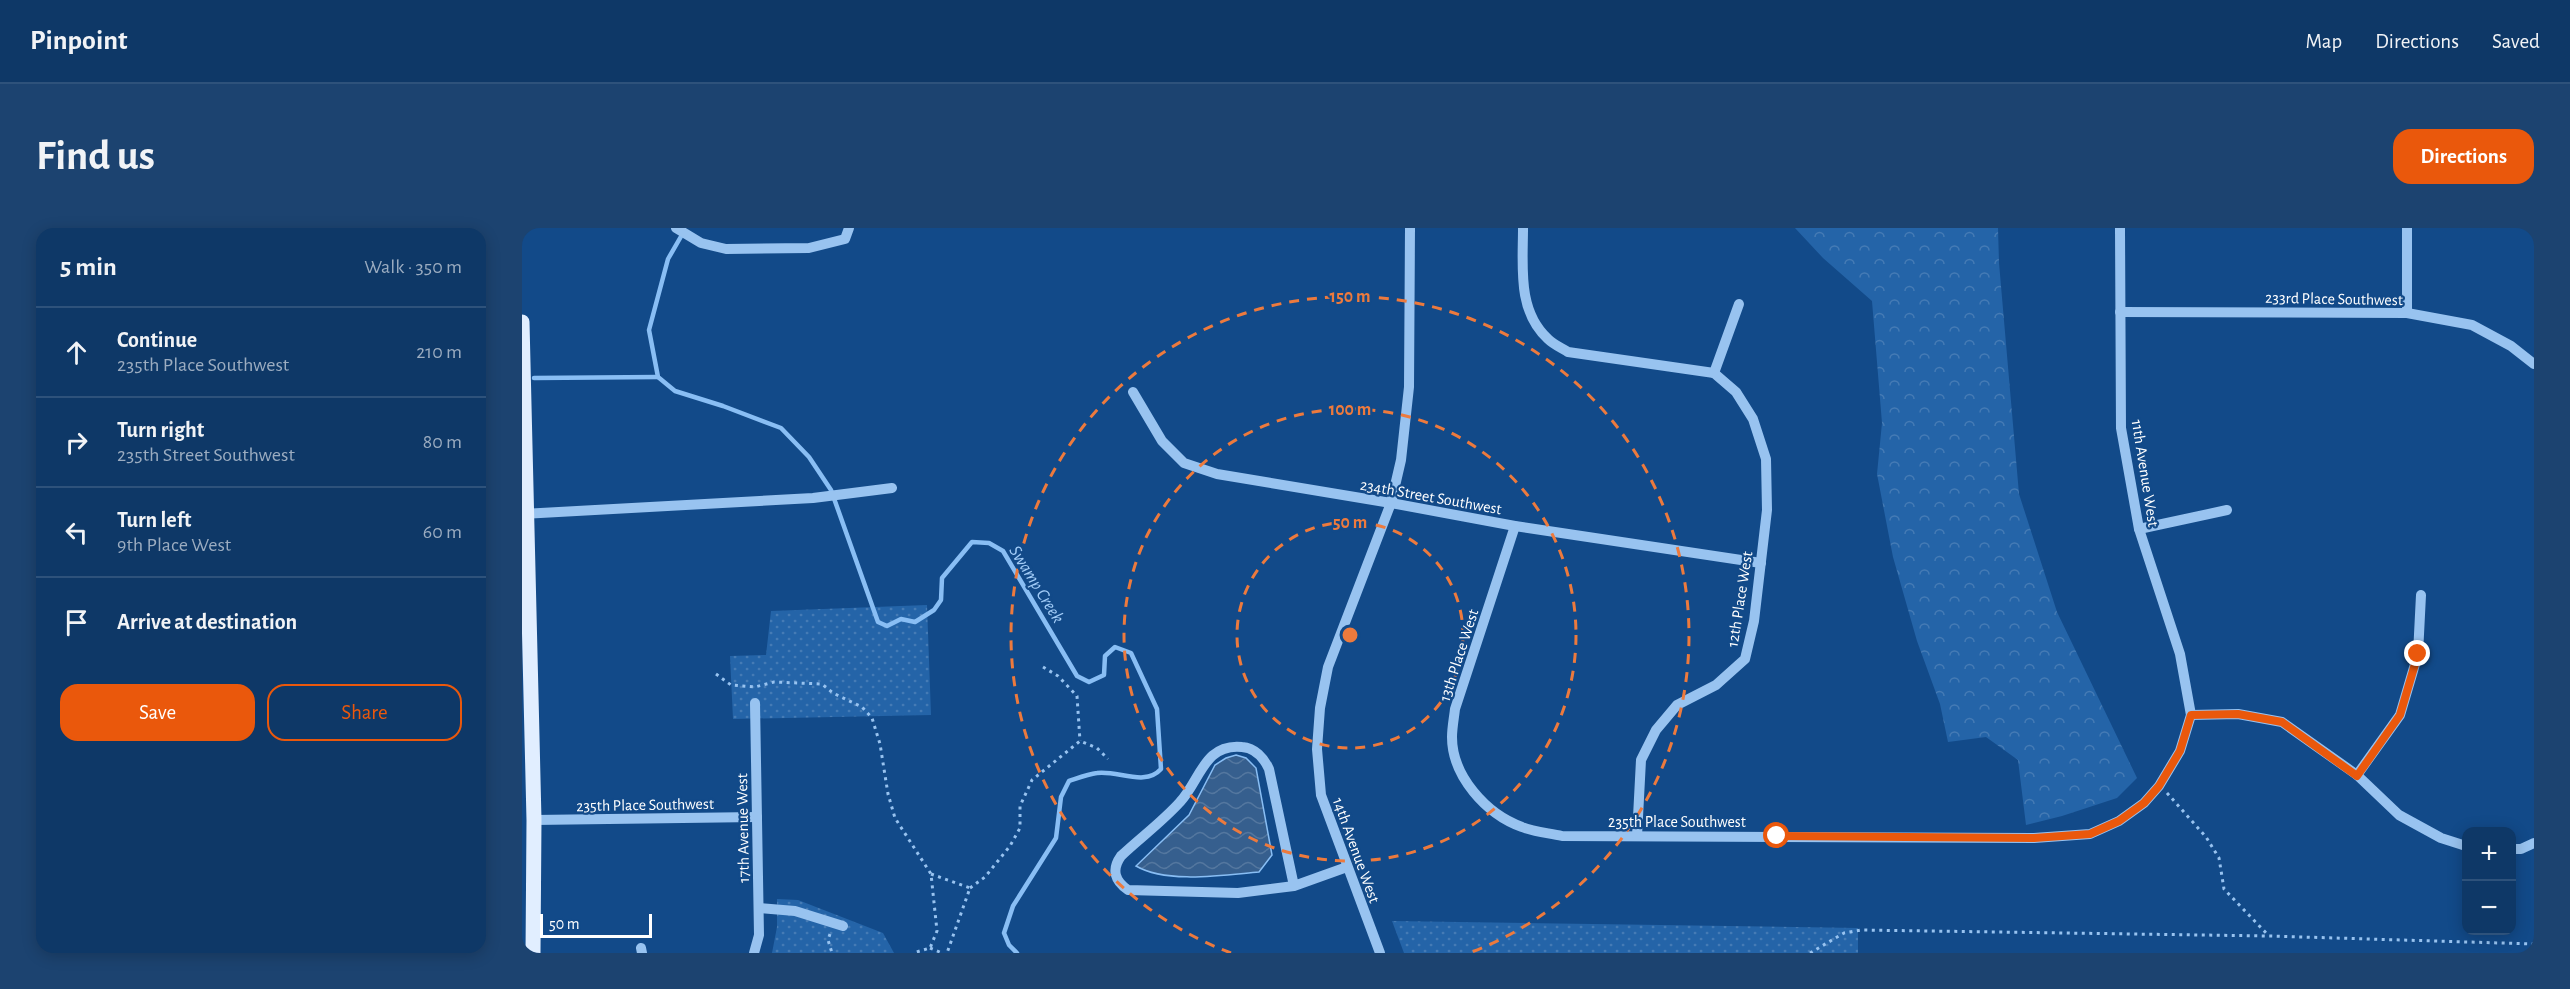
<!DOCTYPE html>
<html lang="en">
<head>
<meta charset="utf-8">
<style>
  body { margin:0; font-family:"Alegreya Sans",sans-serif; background:#1c4370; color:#f1f3f6 }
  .controls { position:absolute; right:18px; bottom:18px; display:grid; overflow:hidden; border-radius:12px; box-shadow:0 3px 15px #0003 }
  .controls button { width:54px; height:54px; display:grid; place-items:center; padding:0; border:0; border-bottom:2px solid #2e527b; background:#0e3867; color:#f1f3f6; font:30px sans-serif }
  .scale { position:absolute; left:18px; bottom:15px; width:112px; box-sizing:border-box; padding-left:6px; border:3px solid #fff; border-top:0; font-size:16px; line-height:21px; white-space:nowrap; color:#fff; -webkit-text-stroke:4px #124a89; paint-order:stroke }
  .stop { position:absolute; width:18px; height:18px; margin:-14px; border:4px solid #ea580c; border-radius:50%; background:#fff }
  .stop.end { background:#ea580c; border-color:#fff; box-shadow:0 2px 6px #0008 }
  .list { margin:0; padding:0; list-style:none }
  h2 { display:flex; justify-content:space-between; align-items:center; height:78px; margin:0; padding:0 24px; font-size:26px }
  h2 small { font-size:20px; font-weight:400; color:#9bacc0 }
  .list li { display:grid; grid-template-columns:39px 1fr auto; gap:18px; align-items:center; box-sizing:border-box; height:90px; padding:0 24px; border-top:2px solid #2e527b }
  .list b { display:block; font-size:22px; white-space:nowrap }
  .list p { margin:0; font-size:20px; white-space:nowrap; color:#9bacc0 }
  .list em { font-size:20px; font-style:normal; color:#9bacc0 }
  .actions { display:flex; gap:12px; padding:18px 24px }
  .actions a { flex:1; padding:14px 0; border:2px solid #ea580c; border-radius:18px; text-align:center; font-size:21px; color:#ea580c }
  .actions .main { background:#ea580c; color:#fff }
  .icon { flex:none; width:33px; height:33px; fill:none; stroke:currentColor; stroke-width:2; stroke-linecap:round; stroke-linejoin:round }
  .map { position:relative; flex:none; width:2012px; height:725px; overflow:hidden; border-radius:18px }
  header { display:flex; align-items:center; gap:36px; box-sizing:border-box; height:84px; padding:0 30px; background:#0e3867; border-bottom:2px solid #2e527b }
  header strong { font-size:28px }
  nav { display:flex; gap:33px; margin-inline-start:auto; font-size:21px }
  .intro { display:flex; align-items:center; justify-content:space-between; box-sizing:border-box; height:144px; padding:0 36px }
  h1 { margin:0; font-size:42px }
  .button { padding:15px 27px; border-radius:18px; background:#ea580c; color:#fff; font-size:21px; font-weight:700 }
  main { display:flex; gap:36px; padding:0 36px }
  aside { flex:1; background:#0e3867; border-radius:18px; box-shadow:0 3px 15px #0003 }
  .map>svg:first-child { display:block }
  .grass { fill:url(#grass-dots) }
  .forest { fill:url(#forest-crowns) }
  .water { fill:url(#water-waves); stroke:#89bef4; stroke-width:1.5 }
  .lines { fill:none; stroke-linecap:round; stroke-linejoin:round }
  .stream { stroke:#89bef4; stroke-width:4.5 }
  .path { stroke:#98c3f0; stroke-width:3; stroke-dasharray:3 4.5; stroke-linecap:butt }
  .minor { stroke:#98c3f0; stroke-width:10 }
  .major { stroke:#e1eeff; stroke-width:15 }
  .route { stroke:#ea580c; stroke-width:8 }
  .ring { fill:none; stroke:#ed7a3d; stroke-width:3; stroke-dasharray:10 8 }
  .labels { text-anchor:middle; stroke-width:4.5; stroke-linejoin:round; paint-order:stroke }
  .street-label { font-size:16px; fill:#fff; stroke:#124a89 }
  .water-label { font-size:18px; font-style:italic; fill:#a3cdf8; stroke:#124a89 }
  .centre { fill:#ed7a3d; stroke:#124a89; stroke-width:3 }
  .ring-label { font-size:18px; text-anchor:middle; font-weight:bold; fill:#ed7a3d; stroke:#124a89; stroke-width:4.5; stroke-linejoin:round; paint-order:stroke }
</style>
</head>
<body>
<header>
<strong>Pinpoint</strong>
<nav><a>Map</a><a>Directions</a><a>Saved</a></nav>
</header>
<div class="intro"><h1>Find us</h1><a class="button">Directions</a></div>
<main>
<aside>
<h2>5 min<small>Walk · 350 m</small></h2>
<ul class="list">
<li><svg class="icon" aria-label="ahead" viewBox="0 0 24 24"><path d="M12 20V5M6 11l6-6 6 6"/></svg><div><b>Continue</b><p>235th Place Southwest</p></div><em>210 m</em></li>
<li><svg class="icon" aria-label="right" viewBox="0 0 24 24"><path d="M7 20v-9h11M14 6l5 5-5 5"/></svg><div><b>Turn right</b><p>235th Street Southwest</p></div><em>80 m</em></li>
<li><svg class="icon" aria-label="left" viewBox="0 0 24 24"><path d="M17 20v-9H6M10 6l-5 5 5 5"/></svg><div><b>Turn left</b><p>9th Place West</p></div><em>60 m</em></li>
<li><svg class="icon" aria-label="arrive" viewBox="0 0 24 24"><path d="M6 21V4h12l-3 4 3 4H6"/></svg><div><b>Arrive at destination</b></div></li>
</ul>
<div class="actions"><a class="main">Save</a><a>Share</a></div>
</aside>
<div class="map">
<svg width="2012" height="725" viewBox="0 0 2012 725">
  <defs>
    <pattern id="grass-dots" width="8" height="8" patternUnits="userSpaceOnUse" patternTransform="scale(1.5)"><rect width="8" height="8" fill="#2464a8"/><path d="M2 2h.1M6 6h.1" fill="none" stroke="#457bb5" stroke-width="1.8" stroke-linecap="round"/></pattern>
    <pattern id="forest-crowns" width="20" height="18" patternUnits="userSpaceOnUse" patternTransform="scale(1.5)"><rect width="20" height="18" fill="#2464a8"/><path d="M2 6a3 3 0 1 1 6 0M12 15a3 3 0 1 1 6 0" fill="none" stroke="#457bb5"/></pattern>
    <pattern id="water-waves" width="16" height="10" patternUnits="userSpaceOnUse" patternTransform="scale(1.5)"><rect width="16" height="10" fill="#365f8e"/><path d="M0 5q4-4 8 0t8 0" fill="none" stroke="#54779f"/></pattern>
  </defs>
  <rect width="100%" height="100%" fill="#124a89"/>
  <g class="grass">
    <polygon points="405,377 409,487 211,491 208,428 244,427 249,383"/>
    <polygon points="255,671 276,672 361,705 372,725 250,725 255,699"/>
    <polygon points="870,693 1336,700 1336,725 882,725"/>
  </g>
  <polygon class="forest" points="1273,0 1476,0 1477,35 1497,266 1535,384 1615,550 1595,570 1540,588 1504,597 1496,532 1464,509 1426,514 1418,476 1395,413 1371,329 1355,246 1360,195 1350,73 1301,30"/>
  <path class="water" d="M714 527 724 530 734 540 750 627 737 644C702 647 645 656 614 638L667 587 693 537 704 530Z"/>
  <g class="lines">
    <g class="stream">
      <path d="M161 5 146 31 127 102 136 149 153 163 201 178 259 200 287 229 309 262 356 394 365 398 379 391 393 394 412 382 419 372 420 350 450 314 467 315 481 323 555 448 567 454 582 447 583 428 593 419 609 425 635 481 639 541C623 559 596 542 575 545 566 546 556 550 547 553L539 569 534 610 491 678 482 705 487 717 495 725"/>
      <polyline points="12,150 136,149"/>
    </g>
    <g class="path">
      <polyline points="521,439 536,448 555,468 558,513"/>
      <polyline points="194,446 209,457 233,459 252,454 300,456 311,465 340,479 350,490 358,516 366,566 373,590 409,646 415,703 408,720 391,725"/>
      <polyline points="1645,565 1684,609 1697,630 1702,661 1747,708"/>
      <polyline points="409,646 448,660 425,725"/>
      <polyline points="448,660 463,649 488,618 498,600 498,578 510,552 558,513 575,520 586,531"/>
      <polyline points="308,706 306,712 310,725"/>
      <polyline points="408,720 420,725"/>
      <polyline points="1288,725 1322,705 1339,702 1747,708 2012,716"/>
    </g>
    <g class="minor">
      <polyline points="154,0 179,15 204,21 287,20 323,11 327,0"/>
      <path d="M1001 0C1001 38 995 83 1026 111 1032 117 1040 120 1046 124L1192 145"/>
      <polyline points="1598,84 1885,85 1950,97 1989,118 2012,136"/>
      <polyline points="1885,85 1885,0"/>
      <polyline points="1192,145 1217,76"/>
      <polyline points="611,164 640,213 662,235 695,246 869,275 993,298 1239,335"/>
      <polyline points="0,286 291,270 370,260"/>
      <path d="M993 298 933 481C932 490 930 500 930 509 930 548 964 586 1000 599 1012 604 1027 605 1040 608L1512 610 1568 606 1597 593 1622 575 1637 558 1658 523 1669 487 1658 426 1617 301 1599 200 1598 0"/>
      <polyline points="1617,301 1705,282"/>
      <polyline points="1669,487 1716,486 1760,494 1835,547 1877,587 1919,610 1944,618"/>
      <polyline points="1835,547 1878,487 1896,426 1899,367"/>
      <polyline points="12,592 235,589"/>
      <polyline points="1115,608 1119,532 1134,502 1155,477 1194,457 1223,431 1232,393 1245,282 1244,231 1231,191 1214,164 1192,145"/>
      <polyline points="1990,621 1999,621 2012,615"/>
      <path d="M772 658 747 541C742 530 733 520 720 519 682 515 678 553 658 574 640 594 618 610 599 628 589 642 593 653 606 662L716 665 772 658 825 639"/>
      <polyline points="237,680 273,683 321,698"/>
      <polyline points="119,720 120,725"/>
      <polyline points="232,725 237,707 233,475"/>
      <polyline points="858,725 799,567 795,521 798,480 806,439 869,275 879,232 887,159 888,0"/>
    </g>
    <polyline class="major" points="0,94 12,592 11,725"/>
  </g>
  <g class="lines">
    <polyline class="route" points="1255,608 1512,610 1568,606 1597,593 1622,575 1637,558 1658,523 1669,487 1716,486 1760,494 1835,548 1878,487 1896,426"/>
  </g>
  <g class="ring">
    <circle cx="828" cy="407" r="113"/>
    <circle cx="828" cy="407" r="226"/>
    <path d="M709 725A339 339 0 1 1 947 725"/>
  </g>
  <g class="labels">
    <g class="street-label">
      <text transform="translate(1812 70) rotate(1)" y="6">233rd Place Southwest</text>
      <text transform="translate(1624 245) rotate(81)" y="6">11th Avenue West</text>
      <text transform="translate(909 268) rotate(10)" y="6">234th Street Southwest</text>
      <text transform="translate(1217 371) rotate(-81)" y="6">12th Place West</text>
      <text transform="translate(936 427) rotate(-72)" y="6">13th Place West</text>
      <text transform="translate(123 576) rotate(-1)" y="6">235th Place Southwest</text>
      <text x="1155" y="599">235th Place Southwest</text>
      <text transform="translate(220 600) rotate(-91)" y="6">17th Avenue West</text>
      <text transform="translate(835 622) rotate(70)" y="6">14th Avenue West</text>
    </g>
    <g class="water-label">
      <text transform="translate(515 356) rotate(58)" y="6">Swamp Creek</text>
    </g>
  </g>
  <circle cx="828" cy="407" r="9" class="centre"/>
  <g class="ring-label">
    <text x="828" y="74">150 m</text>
    <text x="828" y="187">100 m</text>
    <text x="828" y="300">50 m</text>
  </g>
</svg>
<div class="controls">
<button>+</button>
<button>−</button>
</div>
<div class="scale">50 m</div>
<div class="stop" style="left:1255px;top:608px"></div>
<div class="stop end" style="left:1896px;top:426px"></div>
</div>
</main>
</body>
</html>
